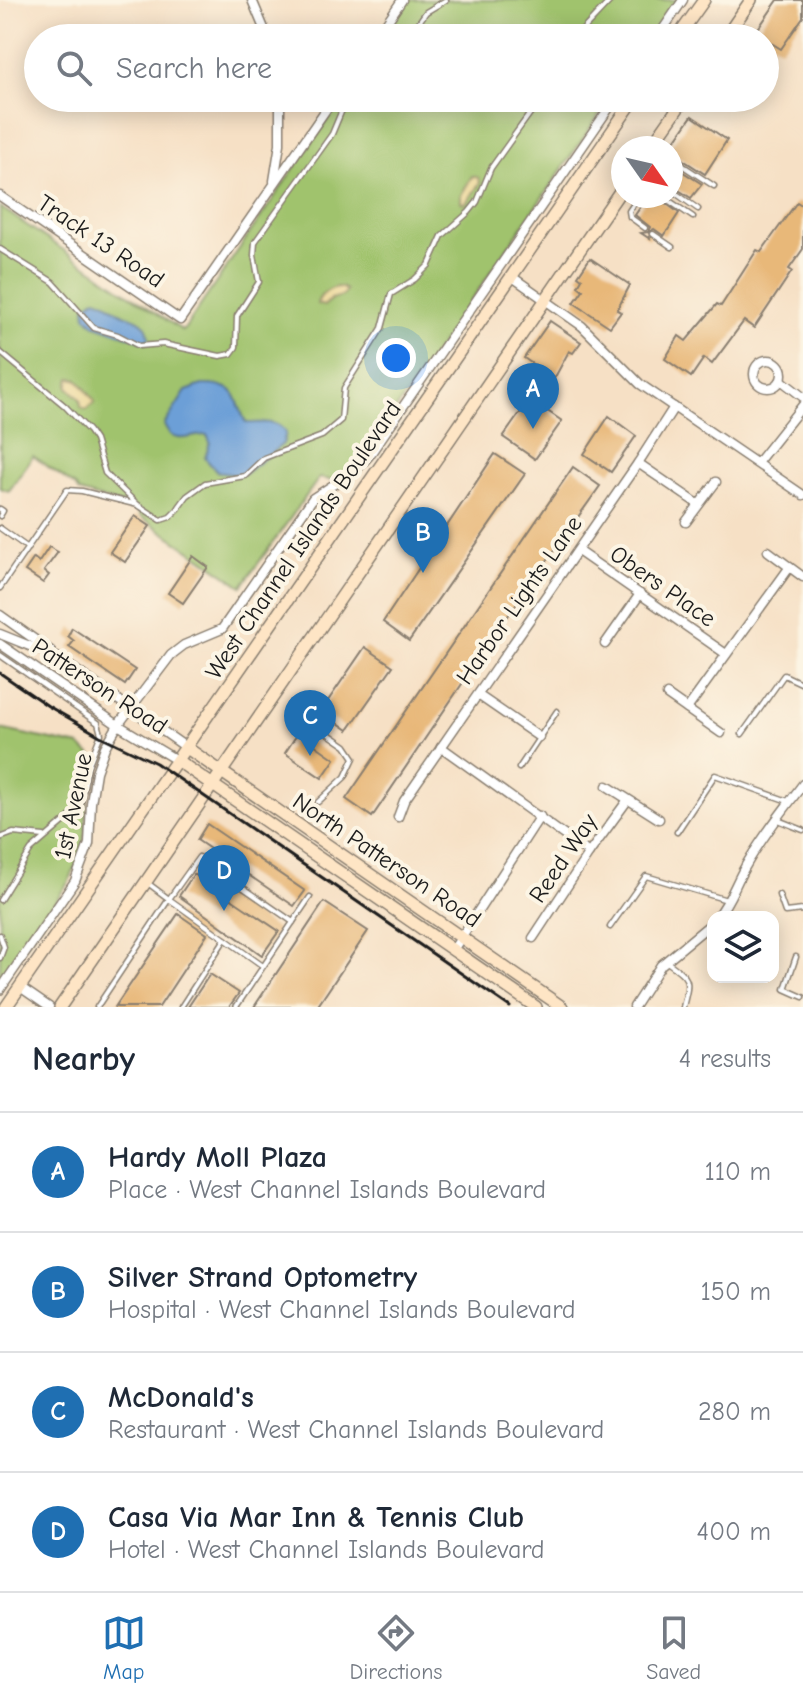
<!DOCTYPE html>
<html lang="en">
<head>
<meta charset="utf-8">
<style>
  body { margin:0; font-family:"Comic Neue",sans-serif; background:#f6f6f7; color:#1f2937 }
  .controls { position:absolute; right:24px; bottom:24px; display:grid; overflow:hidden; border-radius:16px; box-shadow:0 4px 20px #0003 }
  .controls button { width:72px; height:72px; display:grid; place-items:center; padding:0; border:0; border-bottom:2px solid #e0e1e3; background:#fff; color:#1f2937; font:40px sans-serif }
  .compass { position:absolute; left:611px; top:136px; width:72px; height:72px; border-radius:50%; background:#fff; box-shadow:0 4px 20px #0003; rotate:124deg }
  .you { position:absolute; left:396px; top:358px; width:28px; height:28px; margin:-20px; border:6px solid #fff; border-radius:50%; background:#1a73e8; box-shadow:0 0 0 12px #1a73e833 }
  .badge { display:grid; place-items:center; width:52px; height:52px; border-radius:50%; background:#1f6fb2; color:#fff; font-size:26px; font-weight:700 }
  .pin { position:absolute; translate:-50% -66px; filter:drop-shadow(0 2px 4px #0008) }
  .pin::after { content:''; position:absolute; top:42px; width:28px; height:24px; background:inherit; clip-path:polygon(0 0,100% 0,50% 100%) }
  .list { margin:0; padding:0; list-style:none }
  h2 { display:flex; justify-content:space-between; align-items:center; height:104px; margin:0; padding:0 32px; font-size:34px }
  h2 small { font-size:26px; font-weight:400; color:#747a83 }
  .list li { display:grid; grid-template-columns:52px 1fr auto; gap:24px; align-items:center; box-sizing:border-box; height:120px; padding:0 32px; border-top:2px solid #e0e1e3 }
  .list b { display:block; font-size:30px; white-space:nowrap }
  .list p { margin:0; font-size:26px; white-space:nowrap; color:#747a83 }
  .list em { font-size:26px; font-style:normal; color:#747a83 }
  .icon { flex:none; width:44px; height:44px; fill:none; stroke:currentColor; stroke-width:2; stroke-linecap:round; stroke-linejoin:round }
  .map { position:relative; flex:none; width:803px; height:1007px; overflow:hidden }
  .search { position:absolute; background:#fff; box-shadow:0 4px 20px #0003; left:24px; right:24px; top:24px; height:88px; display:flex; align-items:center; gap:20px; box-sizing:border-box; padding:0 28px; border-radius:44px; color:#747a83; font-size:30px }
  .sheet { height:584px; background:#fff }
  nav { display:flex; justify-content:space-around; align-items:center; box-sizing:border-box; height:112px; border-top:2px solid #e0e1e3; background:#fff; font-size:22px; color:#747a83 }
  nav a { display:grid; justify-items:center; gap:4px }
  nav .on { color:#1f6fb2 }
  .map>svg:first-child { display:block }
  .green { fill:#a0c36d; stroke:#5e7044; stroke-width:2 }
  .sand { fill:#eeda9e; stroke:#857b5d; stroke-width:2 }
  .water { fill:#6c9fd7; stroke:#445e7a; stroke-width:2 }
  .building { fill:#e8b879 }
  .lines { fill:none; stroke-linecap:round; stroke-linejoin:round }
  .lane-casing { stroke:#897e70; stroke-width:7 }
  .street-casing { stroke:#897e70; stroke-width:11 }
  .secondary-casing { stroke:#897e70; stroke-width:14 }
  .lane { stroke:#fff; stroke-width:4 }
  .street { stroke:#fff; stroke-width:8 }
  .secondary { stroke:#fee5c5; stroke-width:11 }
  .rail { stroke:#1c1c1c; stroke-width:3 }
  .labels { text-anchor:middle; stroke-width:8; stroke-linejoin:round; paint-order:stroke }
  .street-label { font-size:24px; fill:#1c1c1c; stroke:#fcf5e5 }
</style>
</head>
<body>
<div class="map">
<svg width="803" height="1007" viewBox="0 0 803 1007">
  <rect width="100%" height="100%" fill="#fcf5e5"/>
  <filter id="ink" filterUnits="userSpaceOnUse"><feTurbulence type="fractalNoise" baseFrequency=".0125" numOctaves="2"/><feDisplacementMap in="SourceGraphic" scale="16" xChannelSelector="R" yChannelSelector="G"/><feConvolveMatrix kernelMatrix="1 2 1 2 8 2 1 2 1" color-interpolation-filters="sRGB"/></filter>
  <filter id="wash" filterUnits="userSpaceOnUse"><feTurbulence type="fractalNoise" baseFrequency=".006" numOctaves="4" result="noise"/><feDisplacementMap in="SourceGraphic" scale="32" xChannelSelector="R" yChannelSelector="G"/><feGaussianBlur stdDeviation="1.8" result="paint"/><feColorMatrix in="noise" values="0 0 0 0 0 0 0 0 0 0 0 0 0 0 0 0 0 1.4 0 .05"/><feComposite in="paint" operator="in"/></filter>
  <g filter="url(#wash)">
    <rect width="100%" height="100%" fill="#f6e0c5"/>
    <g class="green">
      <polygon points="409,0 678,0 652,38 383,38"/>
      <polygon points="342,98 611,98 366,453 356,464 331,480 319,478 242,586 140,516 137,509 79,492 75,486 33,456 9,491 0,488 0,207 183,331"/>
      <polygon points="0,729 80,746 95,759 87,788 86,826 82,855 68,883 0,981"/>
    </g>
    <g class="sand">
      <polygon points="472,176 479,178 480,183 465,204 461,202 461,195"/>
      <path d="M340 287 346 290 343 296 331 299 324 306 317 304C319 295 330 287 340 287Z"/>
      <path d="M70 378 77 379C80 382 94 400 95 402L86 410 81 407 80 399 68 387Z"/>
    </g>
    <g class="water">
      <path d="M96 298C107 300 109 306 118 311 132 319 148 317 149 338L146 342 95 325 86 316 85 307Z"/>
      <path d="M202 385C241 384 233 396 246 423 261 424 275 417 286 433L283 444 244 474 236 475 217 472 205 458 210 442 207 435C191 434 173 448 164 425L186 391Z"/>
    </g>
    <g id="blocks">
      <g class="building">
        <polygon points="778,0 803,0 803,17 781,49 755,33"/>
        <polygon points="692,116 727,140 705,174 671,152 671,146"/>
        <polygon points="672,165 702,184 691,198 671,185"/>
        <polygon points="648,196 656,196 679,213 664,236 654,229 649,232 650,239 641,233 648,232 650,227 635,215"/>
        <polygon points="797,202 803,206 803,249 789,269 792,271 754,328 744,321 712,364 704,358 691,377 665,359 679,336 686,341 717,304 721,306 757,250 761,252"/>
        <polygon points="590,258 630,285 617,310 621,312 610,327 574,303 583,290 578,286 582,279 578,276"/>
        <polygon points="550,321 581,342 573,353 569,351 554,379 524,358"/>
        <polygon points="530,399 562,421 535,459 503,437"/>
        <polygon points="609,416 636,436 611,472 584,454"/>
        <polygon points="495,454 525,474 409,641 383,622"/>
        <polygon points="573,467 600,486 512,610 372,817 346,799"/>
        <polygon points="135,516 150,526 125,562 110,552"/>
        <polygon points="49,547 58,552 44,571 49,575 43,583 25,571 34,558 39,562"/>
        <polygon points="193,556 208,567 183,603 168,593"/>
        <polygon points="72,628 135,670 125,685 69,647 74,641 68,636"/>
        <polygon points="365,647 393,666 348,730 321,711"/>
        <polygon points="298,733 335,759 322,778 285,753"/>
        <polygon points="207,824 305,891 294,906 197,840"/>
        <polygon points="194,874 279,931 262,955 179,896"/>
        <polygon points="324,902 368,931 317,1007 254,1007"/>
        <polygon points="178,914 207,934 159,1007 115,1007"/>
        <polygon points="210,974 239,993 229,1007 188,1007"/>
      </g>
    </g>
  </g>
  <g filter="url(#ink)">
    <use href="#blocks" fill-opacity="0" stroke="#897e70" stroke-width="2"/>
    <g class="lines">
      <defs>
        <g id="lane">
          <polyline points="408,38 426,12 446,0"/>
          <polyline points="575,38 611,0"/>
          <polyline points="671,158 714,186"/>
          <polyline points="671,190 698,209"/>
          <polyline points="639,196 629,211 630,217 645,228"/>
          <polyline points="662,196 693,217"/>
          <polyline points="653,234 672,247"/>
          <polyline points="0,249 53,282 94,328 118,335 139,346 163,344 220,356 231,354 236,347 237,316 259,282 254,255 255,242 332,134 347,98"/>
          <polyline points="0,352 65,406 89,431 95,440 105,473 138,505"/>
          <polyline points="179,507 187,496 205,483 245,476 264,458 322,436 341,420 344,388 382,328 391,294 415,279 429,265 442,236 469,212 477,202 491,168 541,98"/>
          <polyline points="0,509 3,511 0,516"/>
          <polyline points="0,528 28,548"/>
          <polyline points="0,588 67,490 82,491 138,505 161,520 170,517 179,508"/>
          <polyline points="0,655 98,723 101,734 88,766 80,808 31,850 0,900"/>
          <polyline points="298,713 346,746 354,758 345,777 318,802"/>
          <polyline points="742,734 784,675 803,684"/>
          <polyline points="519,768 557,711"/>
          <polyline points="778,820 803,830"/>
          <polyline points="677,832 715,775 788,801"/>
          <polyline points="0,838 13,833 44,836"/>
          <polyline points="209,864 293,922 310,897"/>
          <polyline points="149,884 169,899 199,857 205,861"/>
          <polyline points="779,895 785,912 803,910"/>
          <polyline points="610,927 646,876 727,900"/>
          <polyline points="0,935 4,947 0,958"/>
          <polyline points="225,939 263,966"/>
          <polyline points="796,957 785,989 803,997"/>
          <path d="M667 962C691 979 690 979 683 1007"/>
          <polyline points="97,1007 169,899 225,939 181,1007"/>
          <polyline points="236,1007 293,922"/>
        </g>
        <g id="street">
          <polyline points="252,0 268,38"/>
          <polyline points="376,38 402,0"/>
          <polyline points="657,38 683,0"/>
          <polyline points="274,181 280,144 280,98"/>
          <polyline points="0,196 180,320 334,98"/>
          <polyline points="511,276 582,326 640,384 803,495"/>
          <circle cx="768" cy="374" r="14"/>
          <polyline points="781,380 803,397"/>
          <polyline points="638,463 698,504"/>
          <polyline points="757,463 803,405"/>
          <polyline points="686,522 716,482"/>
          <polyline points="578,551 726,654"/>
          <polyline points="768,551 803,577"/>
          <polyline points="0,615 51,651"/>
          <polyline points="0,634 57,657 187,748"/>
          <polyline points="0,644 118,725 178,761"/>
          <polyline points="605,644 640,594"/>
          <polyline points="478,695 539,737"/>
          <polyline points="667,695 721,733"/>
          <polyline points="687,709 789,568"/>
          <polyline points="441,747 589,853"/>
          <polyline points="607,786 659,819"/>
          <polyline points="398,817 404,801 638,463 674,407"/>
          <path d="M717 917C730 902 735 884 745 867 761 838 783 811 803 784"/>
          <polyline points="533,938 589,853 627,801"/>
          <polyline points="453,950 540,816"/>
          <polyline points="20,987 49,1007"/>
          <polyline points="0,990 75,881 89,844 91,803 96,772 105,747 118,725 171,655 184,645 222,629 313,498 356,470 369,456 616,98"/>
          <polyline points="634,1007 661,965 713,922"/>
        </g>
        <g id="secondary">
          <polyline points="677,38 704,0"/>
          <polyline points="725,38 751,0"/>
          <polyline points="650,148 685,98"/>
          <polyline points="187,748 562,1007"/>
          <polyline points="178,761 536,1007"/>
          <polyline points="6,1007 635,98"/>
          <polyline points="60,1007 623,187"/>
        </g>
      </defs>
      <use href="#lane" class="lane-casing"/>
      <use href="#street" class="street-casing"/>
      <use href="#secondary" class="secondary-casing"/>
      <use href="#lane" class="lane"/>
      <use href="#street" class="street"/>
      <use href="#secondary" class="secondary"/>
      <polyline class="rail" points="0,673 48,706 100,736 156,763 510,1007"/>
    </g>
  </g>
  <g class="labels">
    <g class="street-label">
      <text transform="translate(101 241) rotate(34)" y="8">Track 13 Road</text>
      <text transform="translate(303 540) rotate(-56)" y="8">West Channel Islands Boulevard</text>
      <text transform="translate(663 586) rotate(35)" y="8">Obers Place</text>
      <text transform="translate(519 600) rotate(-55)" y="8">Harbor Lights Lane</text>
      <text transform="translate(100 686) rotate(33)" y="8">Patterson Road</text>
      <text transform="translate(73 806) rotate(-78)" y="8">1st Avenue</text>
      <text transform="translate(563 858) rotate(-56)" y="8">Reed Way</text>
      <text transform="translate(387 860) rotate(34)" y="8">North Patterson Road</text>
    </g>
  </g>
</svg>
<div class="controls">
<button><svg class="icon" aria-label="layers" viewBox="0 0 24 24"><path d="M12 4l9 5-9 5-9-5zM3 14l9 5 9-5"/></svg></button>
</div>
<svg class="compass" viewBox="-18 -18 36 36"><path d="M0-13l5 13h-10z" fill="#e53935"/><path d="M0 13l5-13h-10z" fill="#747a83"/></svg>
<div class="you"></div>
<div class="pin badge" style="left:533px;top:429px">A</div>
<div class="pin badge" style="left:423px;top:573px">B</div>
<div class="pin badge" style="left:310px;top:756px">C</div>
<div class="pin badge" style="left:224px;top:911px">D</div>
<div class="search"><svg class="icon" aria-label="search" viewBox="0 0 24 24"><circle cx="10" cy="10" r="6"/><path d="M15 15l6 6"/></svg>Search here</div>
</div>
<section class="sheet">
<h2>Nearby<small>4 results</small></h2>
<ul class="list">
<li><span class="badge">A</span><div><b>Hardy Moll Plaza</b><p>Place · West Channel Islands Boulevard</p></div><em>110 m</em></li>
<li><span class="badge">B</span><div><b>Silver Strand Optometry</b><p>Hospital · West Channel Islands Boulevard</p></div><em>150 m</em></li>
<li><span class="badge">C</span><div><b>McDonald's</b><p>Restaurant · West Channel Islands Boulevard</p></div><em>280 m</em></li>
<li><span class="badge">D</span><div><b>Casa Via Mar Inn &amp; Tennis Club</b><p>Hotel · West Channel Islands Boulevard</p></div><em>400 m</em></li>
</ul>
</section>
<nav>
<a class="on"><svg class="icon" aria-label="map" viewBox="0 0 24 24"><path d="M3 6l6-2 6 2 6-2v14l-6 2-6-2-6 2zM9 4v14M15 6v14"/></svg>Map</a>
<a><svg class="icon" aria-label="directions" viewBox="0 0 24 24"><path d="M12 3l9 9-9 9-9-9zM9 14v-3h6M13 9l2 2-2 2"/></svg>Directions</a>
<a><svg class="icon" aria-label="saved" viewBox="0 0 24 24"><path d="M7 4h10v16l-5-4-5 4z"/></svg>Saved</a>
</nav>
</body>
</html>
